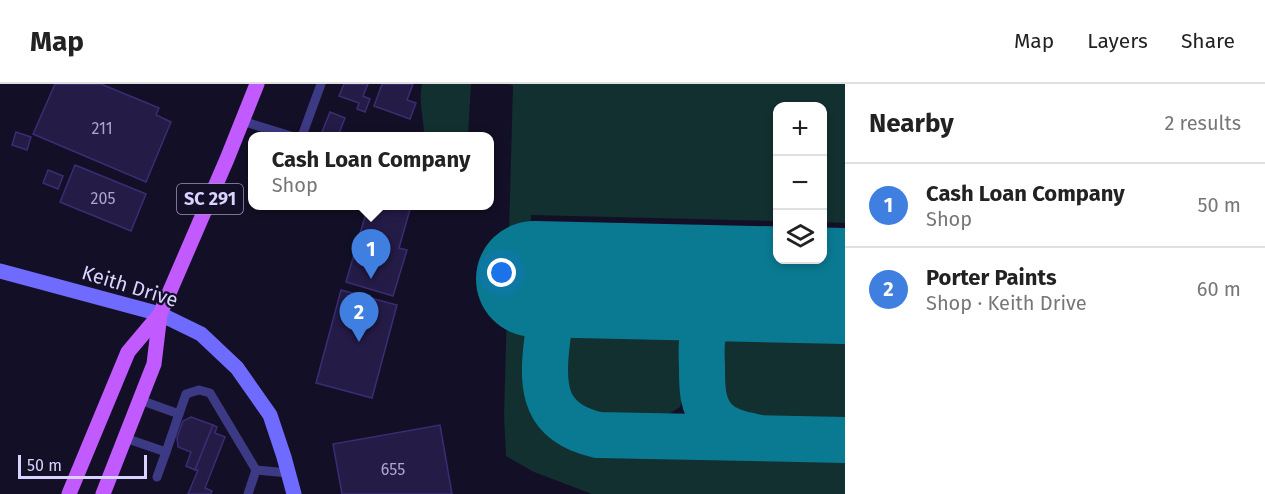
<!DOCTYPE html>
<html lang="en">
<head>
<meta charset="utf-8">
<style>
  body { margin:0; font-family:"Fira Sans",sans-serif; background:#f2f2f2; color:#222 }
  .controls { position:absolute; right:18px; top:18px; display:grid; overflow:hidden; border-radius:12px; box-shadow:0 3px 9px #0003 }
  .controls button { width:54px; height:54px; display:grid; place-items:center; padding:0; border:0; border-bottom:2px solid #e0e0e0; background:#fff; color:#222; font:30px sans-serif }
  .scale { position:absolute; left:18px; bottom:15px; width:129px; box-sizing:border-box; padding-left:6px; border:3px solid #d9d4ff; border-top:0; font-size:16px; line-height:21px; white-space:nowrap; color:#d9d4ff; -webkit-text-stroke:4px #130f26; paint-order:stroke }
  .you { position:absolute; left:502px; top:189px; width:21px; height:21px; margin:-15px; border:4px solid #fff; border-radius:50%; background:#1a73e8; box-shadow:0 0 0 9px #1a73e833 }
  .badge { display:grid; place-items:center; width:39px; height:39px; border-radius:50%; background:#137a85; color:#fff; font-size:20px; font-weight:700 }
  .pin { position:absolute; translate:-50% -50px; filter:drop-shadow(0 2px 3px #0008) }
  .pin::after { content:''; position:absolute; top:32px; width:21px; height:18px; background:inherit; clip-path:polygon(0 0,100% 0,50% 100%) }
  .popup { position:absolute; left:248px; top:48px; width:246px; height:78px; box-sizing:border-box; display:grid; place-content:center; border-radius:12px; background:#fff; filter:drop-shadow(0 2px 4px #0005); font-size:20px; white-space:nowrap; color:#767676 }
  .popup b { font-size:22px; color:#222 }
  .popup::after { content:''; position:absolute; left:50%; top:100%; margin-left:-12px; border:12px solid transparent; border-top-color:#fff }
  .list { margin:0; padding:0; list-style:none }
  h2 { display:flex; justify-content:space-between; align-items:center; height:78px; margin:0; padding:0 24px; font-size:26px }
  h2 small { font-size:20px; font-weight:400; color:#767676 }
  .list li { display:grid; grid-template-columns:39px 1fr auto; gap:18px; align-items:center; box-sizing:border-box; height:84px; padding:0 24px; border-top:2px solid #e0e0e0 }
  .list b { display:block; font-size:22px; white-space:nowrap }
  .list p { margin:0; font-size:20px; white-space:nowrap; color:#767676 }
  .list em { font-size:20px; font-style:normal; color:#767676 }
  .icon { flex:none; width:33px; height:33px; fill:none; stroke:currentColor; stroke-width:2; stroke-linecap:round; stroke-linejoin:round }
  .map { position:relative; flex:none; width:845px; height:410px; overflow:hidden }
  header { display:flex; align-items:center; gap:36px; box-sizing:border-box; height:84px; padding:0 30px; background:#fff; border-bottom:2px solid #e0e0e0 }
  header strong { font-size:28px }
  nav { display:flex; gap:33px; margin-inline-start:auto; font-size:21px }
  main { display:flex }
  aside { flex:1; background:#fff }
  .map>svg:first-child { display:block }
  .green { fill:#12302f }
  .lines { fill:none; stroke-linecap:round; stroke-linejoin:round }
  .taxiway { stroke:#0a7a92; stroke-width:46 }
  .runway { stroke:#0a7a92; stroke-width:116 }
  .building { fill:#241b47; stroke:#3b2d73; stroke-width:1.5 }
  .lane { stroke:#3d3a85; stroke-width:9 }
  .secondary { stroke:#6f6bff; stroke-width:15 }
  .primary { stroke:#c25bff; stroke-width:15 }
  .labels { text-anchor:middle; stroke-width:4.5; stroke-linejoin:round; paint-order:stroke }
  .number-label { font-size:16px; fill:#aca6d1 }
  .shield { fill:#130f26; stroke:#9e99be; stroke-width:1.5 }
  .shield-label { font-size:18px; font-weight:bold; fill:#d9d4ff }
  .street-label { font-size:20px; fill:#d9d4ff; stroke:#130f26 }
</style>
</head>
<body>
<header>
<strong>Map</strong>
<nav><a>Map</a><a>Layers</a><a>Share</a></nav>
</header>
<main>
<div class="map">
<svg width="845" height="410" viewBox="0 0 845 410">
  <rect width="100%" height="100%" fill="#130f26"/>
  <g class="green">
    <path d="M422 0H471L468 52H424C424 35 418 17 422 0Z"/>
    <polygon points="508,0 845,0 845,139 823,138 822,22 778,22 777,137 531,131 528,286 530,311 540,335 555,352 578,363 845,370 845,410 592,410 534,388 506,372 504,332 513,1"/>
    <path d="M564 251 683 254C691 283 688 295 680 323L666 332 634 335 587 330 571 319 560 296V276Z"/>
    <path d="M719 255 845 257V340L753 338C748 337 742 337 738 335 733 332 728 326 725 321 711 301 715 277 719 255Z"/>
  </g>
  <g class="lines">
    <g class="taxiway">
      <path d="M599 196C587 199 575 202 565 211 553 223 549 241 547 258 541 306 545 339 598 351L845 356"/>
      <path d="M755 353C740 350 725 347 714 335 702 321 702 303 702 286 702 277 701 267 702 258 704 241 714 221 728 210 738 203 751 202 763 200"/>
    </g>
    <polyline class="runway" points="534,195 845,202"/>
  </g>
  <g class="building">
    <polygon points="55,0 101,0 159,24 156,31 171,38 146,98 33,50"/>
    <polygon points="344,0 368,0 363,12 370,15 365,28 357,25 359,19 339,12"/>
    <polygon points="382,0 413,0 407,16 416,19 410,35 374,22"/>
    <polygon points="330,28 345,34 338,52 322,48"/>
    <polygon points="16,48 31,53 27,66 12,61"/>
    <polygon points="75,81 146,110 131,147 60,118"/>
    <polygon points="48,86 63,92 58,105 43,99"/>
    <polygon points="368,122 411,122 399,164 407,166 393,212 346,198"/>
    <polygon points="341,206 397,221 372,314 316,299"/>
    <polygon points="191,333 213,341 195,386 186,382 191,368 178,363 177,353 183,337"/>
    <polygon points="213,341 217,343 215,349 225,353 205,404 212,407 211,410 188,410 198,386 195,386"/>
    <polygon points="440,341 452,410 342,410 333,360"/>
  </g>
  <g class="lines">
    <g class="lane">
      <polyline points="242,37 291,52"/>
      <polyline points="302,52 321,0"/>
      <polyline points="140,316 179,330 166,368"/>
      <polyline points="179,330 186,310 199,306 210,309 256,386 248,410"/>
      <polyline points="125,354 166,368 157,393"/>
      <polyline points="256,386 288,389"/>
    </g>
    <polyline class="secondary" points="0,187 160,230 201,250 237,284 270,331 284,373 294,410"/>
    <g class="primary">
      <polyline points="69,410 128,268 160,230"/>
      <polyline points="103,410 154,280 160,230 227,75 257,0"/>
    </g>
  </g>
  <g class="labels">
    <g class="number-label">
      <text x="102" y="50">211</text>
      <text x="103" y="120">205</text>
      <text x="393" y="391">655</text>
    </g>
    <rect class="shield" x="177" y="100" width="66" height="30" rx="4.5"/>
    <g class="shield-label">
      <text x="210" y="121">SC 291</text>
    </g>
    <g class="street-label">
      <text transform="translate(130 202) rotate(17)" y="7">Keith Drive</text>
    </g>
  </g>
</svg>
<div class="controls">
<button>+</button>
<button>−</button>
<button><svg class="icon" aria-label="layers" viewBox="0 0 24 24"><path d="M12 4l9 5-9 5-9-5zM3 14l9 5 9-5"/></svg></button>
</div>
<div class="scale">50 m</div>
<div class="you"></div>
<div class="pin badge" style="left:371px;top:195px;background:#3f7fe0">1</div>
<div class="popup"><b>Cash Loan Company</b>Shop</div>
<div class="pin badge" style="left:359px;top:258px;background:#3f7fe0">2</div>
</div>
<aside>
<h2>Nearby<small>2 results</small></h2>
<ul class="list">
<li><span class="badge" style="background:#3f7fe0">1</span><div><b>Cash Loan Company</b><p>Shop</p></div><em>50 m</em></li>
<li><span class="badge" style="background:#3f7fe0">2</span><div><b>Porter Paints</b><p>Shop · Keith Drive</p></div><em>60 m</em></li>
</ul>
</aside>
</main>
</body>
</html>
